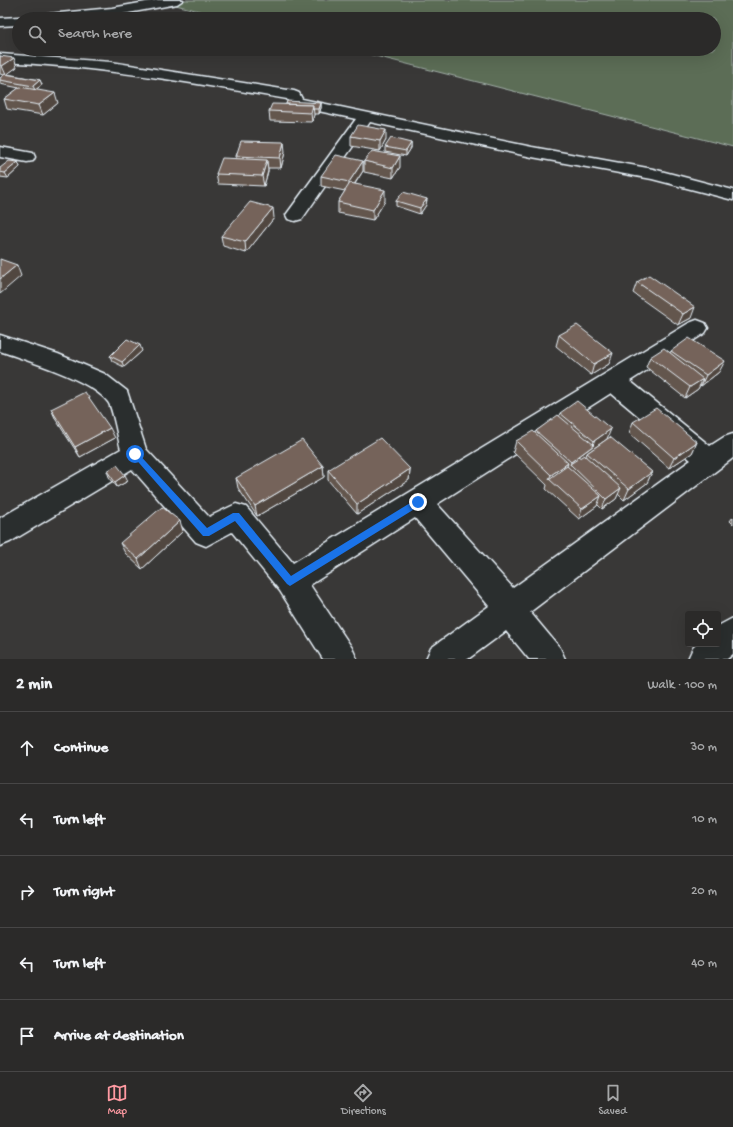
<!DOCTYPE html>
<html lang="en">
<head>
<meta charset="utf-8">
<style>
  body { margin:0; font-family:"Gochi Hand",sans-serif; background:#333231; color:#f1f3f6 }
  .controls { position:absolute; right:12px; bottom:12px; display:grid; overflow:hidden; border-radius:4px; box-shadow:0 4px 16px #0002 }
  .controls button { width:36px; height:36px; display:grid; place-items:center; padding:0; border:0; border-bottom:1px solid #474646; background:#2b2a29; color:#f1f3f6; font:20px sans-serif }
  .stop { position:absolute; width:12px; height:12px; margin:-9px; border:3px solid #1a73e8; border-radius:50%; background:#fff }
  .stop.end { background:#1a73e8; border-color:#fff; box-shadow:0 1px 4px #0008 }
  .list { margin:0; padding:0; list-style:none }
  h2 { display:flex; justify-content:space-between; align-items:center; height:52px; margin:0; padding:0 16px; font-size:17px }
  h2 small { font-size:13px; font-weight:400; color:#a6a7a8 }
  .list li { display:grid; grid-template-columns:26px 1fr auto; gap:12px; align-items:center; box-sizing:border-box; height:72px; padding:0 16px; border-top:1px solid #474646 }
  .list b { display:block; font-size:15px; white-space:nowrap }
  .list em { font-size:13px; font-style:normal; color:#a6a7a8 }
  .icon { flex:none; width:22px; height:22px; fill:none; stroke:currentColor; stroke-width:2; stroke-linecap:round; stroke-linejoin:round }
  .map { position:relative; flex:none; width:733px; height:659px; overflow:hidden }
  .search { position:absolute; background:#2b2a29; box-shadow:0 4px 16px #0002; left:12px; right:12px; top:12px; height:44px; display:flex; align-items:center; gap:10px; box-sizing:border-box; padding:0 14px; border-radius:22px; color:#a6a7a8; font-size:15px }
  .sheet { height:412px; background:#2b2a29 }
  nav { display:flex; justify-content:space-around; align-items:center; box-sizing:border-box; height:56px; border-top:1px solid #474646; background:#2b2a29; font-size:11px; color:#a6a7a8 }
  nav a { display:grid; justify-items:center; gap:2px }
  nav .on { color:#ff9aa2 }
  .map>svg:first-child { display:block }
  .green { fill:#5c6d57; stroke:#a2afa8 }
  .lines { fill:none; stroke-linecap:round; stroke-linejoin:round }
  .minor-casing { stroke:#e8f1f8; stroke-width:3 }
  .minor { fill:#2a2d2e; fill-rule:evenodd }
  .wall { fill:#64564d; stroke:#e8f1f8 }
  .shaded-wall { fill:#51463f; stroke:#e8f1f8 }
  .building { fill:#74645a; stroke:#e8f1f8 }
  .route { fill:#1a73e8 }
</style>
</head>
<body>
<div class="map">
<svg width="733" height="659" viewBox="0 0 733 659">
  <rect width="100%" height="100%" fill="#393837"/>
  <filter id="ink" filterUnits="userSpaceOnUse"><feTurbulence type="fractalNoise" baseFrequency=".025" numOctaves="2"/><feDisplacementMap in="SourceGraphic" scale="8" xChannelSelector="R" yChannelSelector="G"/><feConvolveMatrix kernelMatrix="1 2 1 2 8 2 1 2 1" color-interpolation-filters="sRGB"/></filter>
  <g filter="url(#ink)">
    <polygon class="green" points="156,0 733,0 733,147 348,49 714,49 714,19 231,19"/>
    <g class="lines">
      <defs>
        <g id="minor">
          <polygon points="157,0 183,0 177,4 112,16 78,19 32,19 38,15 112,8"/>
          <polygon points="19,17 24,19 19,19 19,25 0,26 0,18"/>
          <path d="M0 54 111 62 294 91 299 93 302 99 532 147 653 169 733 190V200L652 179 532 157 370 122 302 219 295 221 288 219 286 215 356 119 290 105 287 99C192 83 97 66 0 62Z"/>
          <polygon points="0,147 33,153 35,157 33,161 27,162 0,157"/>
          <path d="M697 320 705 323 708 328 705 333 630 381 710 446 724 437 733 434V458L530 612 560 648 565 659H529L506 631 468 659H426L431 648 489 606 415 518 310 585 352 648 357 659H323L280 591 232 532 206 546 196 542 132 469 10 542 0 546V518L121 449C118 440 113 408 108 402 90 379 28 361 0 351V335L58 354 105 374 127 391 146 449 209 517 236 504 246 507 293 563 689 323ZM611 393 691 460 513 588 437 504Z"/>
          <polygon points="733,618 733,654 727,659 688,659 693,648 697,644 718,644 718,626"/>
        </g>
      </defs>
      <use href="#minor" class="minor-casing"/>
      <use href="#minor" class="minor"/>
    </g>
    <g class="wall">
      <polygon points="0,56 17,67 7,74 40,80 42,85 36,90 58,103 43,115 7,109 4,99 19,88 0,84 0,78 4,75 0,74"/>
      <polygon points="321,103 321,108 319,114 314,114 312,122 270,121 269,111 286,104"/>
      <polygon points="351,136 386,140 380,151 351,146"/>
      <polygon points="411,143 411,148 406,156 385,152 385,147"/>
      <polygon points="285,152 281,168 268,168 268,171 264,186 218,184 216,174 236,159 236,156"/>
      <polygon points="364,161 400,167 393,178 364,172"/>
      <polygon points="18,162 20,167 8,178 0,177 0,168"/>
      <polygon points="363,171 355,184 385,201 373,220 338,213 338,202 345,191 321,186 321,176"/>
      <polygon points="427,199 426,205 420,214 396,206 396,201"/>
      <polygon points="274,218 246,253 223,246 221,236"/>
      <polygon points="637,282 691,318 678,325 633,293"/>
      <polygon points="559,335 609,364 591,375 556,346"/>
      <polygon points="142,351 124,367 112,361 110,356"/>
      <polygon points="671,351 719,372 701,386 700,385 698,389 685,398 646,367 650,357 670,353"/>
      <polygon points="51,409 115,438 80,457 56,420"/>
      <polygon points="560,413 607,438 652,472 647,483 624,500 618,494 616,499 602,509 597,504 597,506 579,519 546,489 547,485 513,452 516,441 535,433 536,431 559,416"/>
      <polygon points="633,422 697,442 692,453 669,468 629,433"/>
      <polygon points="323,466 324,477 257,516 238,488 236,478"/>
      <polygon points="410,469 409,480 357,514 328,480 328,470"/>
      <polygon points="107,471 128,481 117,487 109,477"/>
      <polygon points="733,517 733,524 730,521"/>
      <polygon points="183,531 142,569 125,553 120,543"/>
    </g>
    <g class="shaded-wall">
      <polygon points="14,58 17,67 6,75 2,66"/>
      <polygon points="40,80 42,85 35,90 33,86"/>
      <polygon points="55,93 58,103 43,115 39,105"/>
      <polygon points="321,103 321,108 319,114 319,109"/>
      <polygon points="313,105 314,115 312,122 311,113"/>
      <polygon points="386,130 386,140 380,151 380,141"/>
      <polygon points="284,142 285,152 281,168 280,158"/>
      <polygon points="411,143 411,148 406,156 406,151"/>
      <polygon points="400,156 400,167 393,178 393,168"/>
      <polygon points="267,160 268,171 264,186 262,176"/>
      <polygon points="363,161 363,171 349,192 349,182"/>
      <polygon points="18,162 20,167 8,178 5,173"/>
      <polygon points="385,190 385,201 373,220 373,210"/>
      <polygon points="427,199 426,205 420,214 420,208"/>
      <polygon points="273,208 274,218 246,253 245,242"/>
      <polygon points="17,265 21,276 0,294 0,279"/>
      <polygon points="695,307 691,318 678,325 683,314"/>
      <polygon points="140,345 142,351 124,367 122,362"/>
      <polygon points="613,353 609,364 591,375 594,364"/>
      <polygon points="725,361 719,372 701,386 706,375"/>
      <polygon points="703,379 698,389 685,398 690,387"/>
      <polygon points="110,428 115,438 80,457 75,447"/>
      <polygon points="611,429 607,439 587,453 585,459 570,465 571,462 593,446 594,441"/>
      <polygon points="697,442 692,453 669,468 674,458"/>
      <polygon points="568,463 565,473 549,479 551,475"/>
      <polygon points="323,466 324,477 257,516 255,506"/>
      <polygon points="410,469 409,480 357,514 357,504"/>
      <polygon points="652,472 647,483 624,500 629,489"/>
      <polygon points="125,475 128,481 117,487 115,482"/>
      <polygon points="621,488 616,499 602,509 606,499"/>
      <polygon points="601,496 597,506 579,519 582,509"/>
      <polygon points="180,521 183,531 142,569 138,559"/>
    </g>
    <g class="building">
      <polygon points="0,56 14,58 2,66 0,65"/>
      <polygon points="5,74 40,80 33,86 0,80 0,78"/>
      <polygon points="20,87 55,93 39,105 4,99"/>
      <polygon points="287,101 321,103 319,109 313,109 313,105 286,104"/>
      <polygon points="272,104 313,105 311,113 269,111"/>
      <polygon points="358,125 386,130 380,141 351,136"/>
      <polygon points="391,138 411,143 406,151 385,147"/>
      <polygon points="241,141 284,142 280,158 236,156"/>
      <polygon points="372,151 400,156 393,168 364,161"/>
      <polygon points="336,155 363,161 349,182 321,176"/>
      <polygon points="222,158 267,160 262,176 216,174"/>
      <polygon points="9,161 18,162 5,173 0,172 0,168"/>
      <polygon points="350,183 385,190 373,210 338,202"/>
      <polygon points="403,192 427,199 420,208 396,201"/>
      <polygon points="250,202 273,208 245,242 221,236"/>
      <polygon points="0,259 17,265 0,279"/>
      <polygon points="649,275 695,307 683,314 637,282"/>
      <polygon points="577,325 613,353 594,364 559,335"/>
      <polygon points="689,338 725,361 706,375 671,351"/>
      <polygon points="127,339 140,345 122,362 110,356"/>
      <polygon points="664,348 703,379 690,387 650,357"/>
      <polygon points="85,392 110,428 75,447 51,409"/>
      <polygon points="577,401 611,429 594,441 560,413"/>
      <polygon points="656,408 697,442 674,458 633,422"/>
      <polygon points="558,415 594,445 571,462 536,431"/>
      <polygon points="533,431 568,463 551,475 516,441"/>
      <polygon points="610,437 652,472 629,489 587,453"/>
      <polygon points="380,438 410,469 357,504 328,470"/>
      <polygon points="302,440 323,466 255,506 236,478"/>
      <polygon points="584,455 621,488 606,499 570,464"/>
      <polygon points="117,465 125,475 115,482 107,471"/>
      <polygon points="567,466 601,496 582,509 549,479"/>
      <polygon points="162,507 180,521 138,559 120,543"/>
    </g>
  </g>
  <polygon class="route" points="135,450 207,528 233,513 239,513 291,576 415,500 421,500 422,502 421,505 290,586 287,584 235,521 209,536 203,536 133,456 131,454"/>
</svg>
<div class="controls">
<button><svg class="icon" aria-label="locate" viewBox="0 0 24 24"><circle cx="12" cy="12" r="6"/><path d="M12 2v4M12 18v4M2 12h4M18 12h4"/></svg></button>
</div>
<div class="stop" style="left:135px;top:454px"></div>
<div class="stop end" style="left:418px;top:502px"></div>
<div class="search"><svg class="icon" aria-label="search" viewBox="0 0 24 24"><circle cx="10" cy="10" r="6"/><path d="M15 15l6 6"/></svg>Search here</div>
</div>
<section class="sheet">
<h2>2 min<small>Walk · 100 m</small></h2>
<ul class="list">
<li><svg class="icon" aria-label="ahead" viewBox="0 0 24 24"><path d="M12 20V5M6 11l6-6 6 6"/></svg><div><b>Continue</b></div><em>30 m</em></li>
<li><svg class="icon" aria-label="left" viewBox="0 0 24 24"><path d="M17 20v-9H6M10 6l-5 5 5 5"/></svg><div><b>Turn left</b></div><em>10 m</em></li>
<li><svg class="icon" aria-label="right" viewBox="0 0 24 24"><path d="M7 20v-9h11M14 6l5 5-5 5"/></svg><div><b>Turn right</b></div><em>20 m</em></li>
<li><svg class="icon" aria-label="left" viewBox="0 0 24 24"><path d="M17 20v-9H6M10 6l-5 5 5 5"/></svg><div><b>Turn left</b></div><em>40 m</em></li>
<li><svg class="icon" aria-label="arrive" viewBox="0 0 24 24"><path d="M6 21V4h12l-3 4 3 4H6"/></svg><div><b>Arrive at destination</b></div></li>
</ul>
</section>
<nav>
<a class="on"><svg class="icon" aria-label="map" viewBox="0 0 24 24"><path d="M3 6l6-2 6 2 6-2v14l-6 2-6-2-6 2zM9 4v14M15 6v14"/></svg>Map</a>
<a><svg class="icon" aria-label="directions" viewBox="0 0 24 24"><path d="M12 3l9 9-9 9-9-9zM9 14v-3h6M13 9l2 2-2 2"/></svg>Directions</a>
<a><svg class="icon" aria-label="saved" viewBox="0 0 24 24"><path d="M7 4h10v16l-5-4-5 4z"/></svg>Saved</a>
</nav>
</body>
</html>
